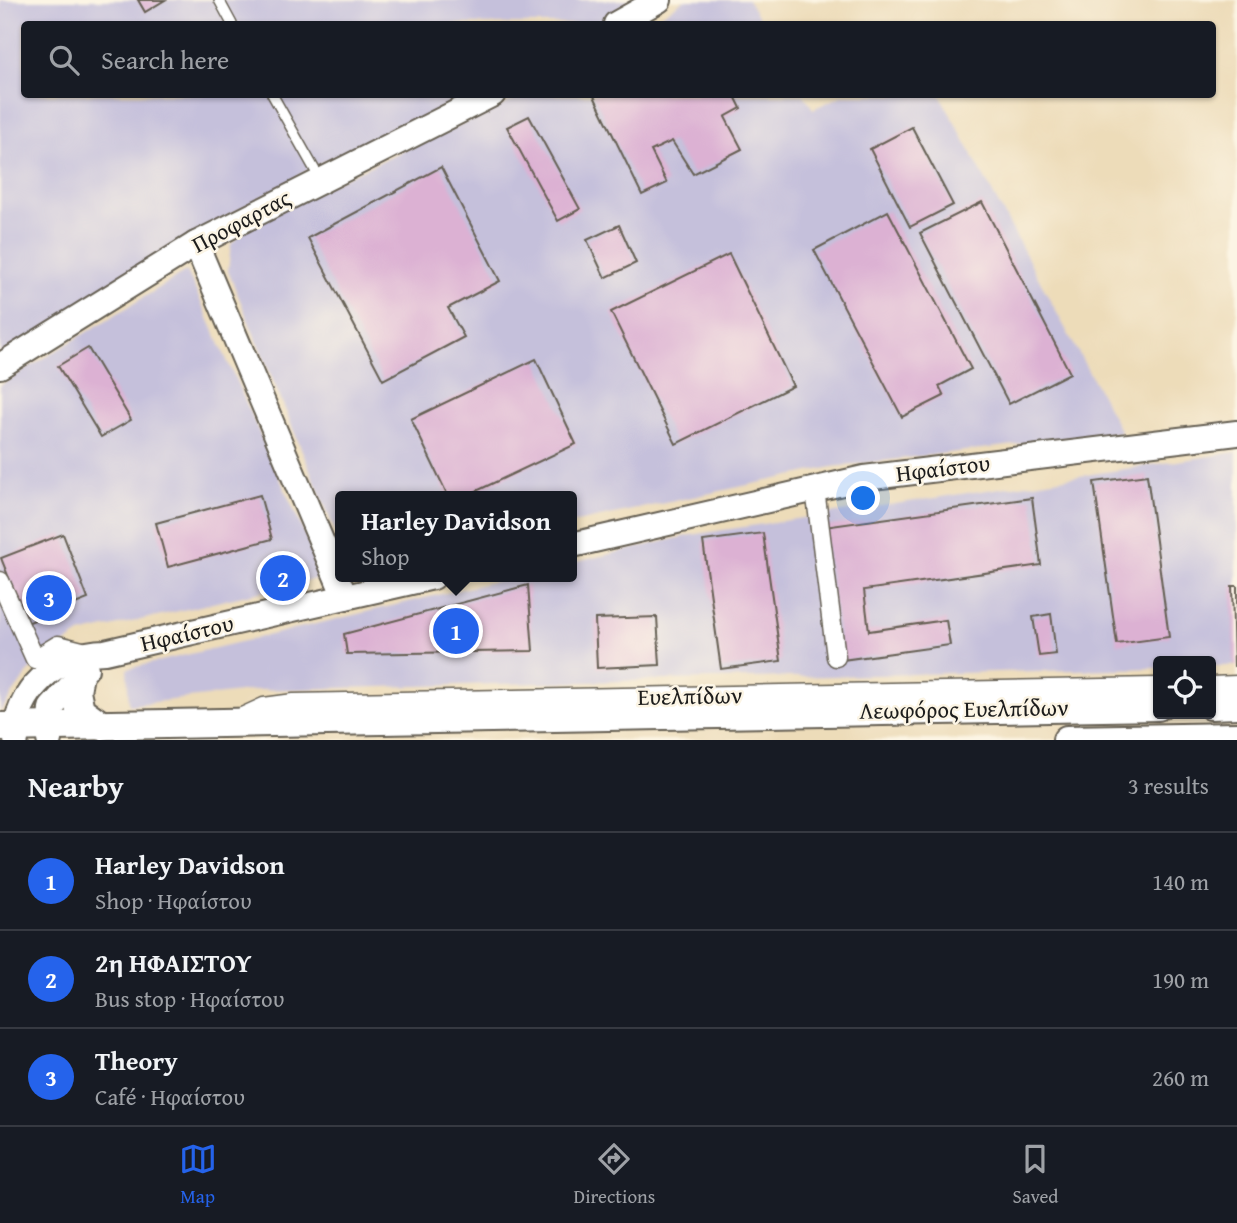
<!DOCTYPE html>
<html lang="en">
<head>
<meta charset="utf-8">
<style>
  body { margin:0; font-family:"Gentium Book Plus",serif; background:#242831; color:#f1f3f6 }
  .controls { position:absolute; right:21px; bottom:21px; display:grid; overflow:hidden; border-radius:7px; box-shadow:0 2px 5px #0004 }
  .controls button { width:63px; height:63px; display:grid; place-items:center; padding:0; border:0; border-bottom:2px solid #363941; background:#171b24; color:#f1f3f6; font:35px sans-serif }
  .you { position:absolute; left:864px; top:499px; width:24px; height:24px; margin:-18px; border:5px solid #fff; border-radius:50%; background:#1a73e8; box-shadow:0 0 0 10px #1a73e833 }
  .badge { display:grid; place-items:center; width:46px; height:46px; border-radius:50%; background:#2563eb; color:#fff; font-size:23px; font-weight:700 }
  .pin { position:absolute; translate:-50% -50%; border:4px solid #fff; box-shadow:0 2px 7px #0006 }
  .popup { position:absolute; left:335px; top:491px; width:242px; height:91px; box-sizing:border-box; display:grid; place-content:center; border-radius:7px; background:#171b24; filter:drop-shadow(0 2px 5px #0005); font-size:23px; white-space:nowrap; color:#9ea1a6 }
  .popup b { font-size:26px; color:#f1f3f6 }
  .popup::after { content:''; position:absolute; left:50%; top:100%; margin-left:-14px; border:14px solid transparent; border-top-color:#171b24 }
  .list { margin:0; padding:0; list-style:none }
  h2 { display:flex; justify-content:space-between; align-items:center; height:91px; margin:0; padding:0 28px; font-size:30px }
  h2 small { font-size:23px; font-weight:400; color:#9ea1a6 }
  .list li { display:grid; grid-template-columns:46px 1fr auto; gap:21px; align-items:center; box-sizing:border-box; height:98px; padding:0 28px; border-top:2px solid #363941 }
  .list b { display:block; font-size:26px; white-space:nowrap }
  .list p { margin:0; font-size:23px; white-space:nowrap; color:#9ea1a6 }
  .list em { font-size:23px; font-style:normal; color:#9ea1a6 }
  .icon { flex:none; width:38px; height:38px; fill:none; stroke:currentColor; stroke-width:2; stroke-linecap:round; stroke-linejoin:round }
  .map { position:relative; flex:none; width:1237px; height:740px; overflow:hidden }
  .search { position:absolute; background:#171b24; box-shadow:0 2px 5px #0004; left:21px; right:21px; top:21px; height:77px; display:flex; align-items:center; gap:18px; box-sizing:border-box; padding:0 24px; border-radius:7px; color:#9ea1a6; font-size:26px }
  .sheet { height:385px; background:#171b24 }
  nav { display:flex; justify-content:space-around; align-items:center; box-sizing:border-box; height:98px; border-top:2px solid #363941; background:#171b24; font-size:19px; color:#9ea1a6 }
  nav a { display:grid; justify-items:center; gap:4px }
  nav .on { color:#2563eb }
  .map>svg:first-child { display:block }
  .industrial { fill:#c5c0db }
  .building { fill:#dcb1d3 }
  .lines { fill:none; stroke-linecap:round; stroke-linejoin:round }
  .lane-casing { stroke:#655f53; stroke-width:12 }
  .street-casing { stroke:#655f53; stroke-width:21 }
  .secondary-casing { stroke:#655f53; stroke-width:28 }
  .primary-casing { stroke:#655f53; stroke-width:32 }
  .lane { stroke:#fff; stroke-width:9 }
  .street { stroke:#fff; stroke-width:18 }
  .secondary { stroke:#fff; stroke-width:24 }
  .primary { stroke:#fff; stroke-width:28 }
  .labels { text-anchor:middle; stroke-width:5; stroke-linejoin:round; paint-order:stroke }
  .street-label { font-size:23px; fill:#1c1c1c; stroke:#fcf5e5 }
</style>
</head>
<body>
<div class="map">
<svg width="1237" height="740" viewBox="0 0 1237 740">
  <rect width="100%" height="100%" fill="#fcf5e5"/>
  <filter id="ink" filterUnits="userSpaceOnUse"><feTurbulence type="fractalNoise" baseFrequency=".0143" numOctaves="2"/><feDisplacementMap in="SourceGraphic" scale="14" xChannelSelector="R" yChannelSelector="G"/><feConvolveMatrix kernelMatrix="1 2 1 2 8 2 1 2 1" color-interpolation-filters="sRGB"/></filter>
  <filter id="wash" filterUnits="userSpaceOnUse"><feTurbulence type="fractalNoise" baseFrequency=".00686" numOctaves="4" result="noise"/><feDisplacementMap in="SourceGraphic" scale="28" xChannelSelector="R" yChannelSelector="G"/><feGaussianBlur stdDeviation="1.57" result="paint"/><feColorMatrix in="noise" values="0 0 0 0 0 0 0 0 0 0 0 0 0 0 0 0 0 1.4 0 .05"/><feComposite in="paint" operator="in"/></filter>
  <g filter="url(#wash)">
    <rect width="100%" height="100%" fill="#eddcb9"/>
    <g class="industrial">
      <polygon points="0,0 646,0 602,24 24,24 24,94 475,95 321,163 189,238 0,358"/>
      <polygon points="684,0 748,0 762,24 648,24"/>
      <polygon points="525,95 804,95 813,109 843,95 940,95 1121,432 832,467 572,523 572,496 340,496 340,543 228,271 231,244 259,217"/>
      <polygon points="187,271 324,577 80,634 36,662 0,712 0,385"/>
      <polygon points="1237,452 1237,666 1211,666 1211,661 1158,661 1158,668 257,690 129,705 127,669 513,577 572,577 572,563 691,535"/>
    </g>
    <g id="blocks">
      <g class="building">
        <polygon points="138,0 165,0 145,12"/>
        <polygon points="593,94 734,94 741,108 725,117 742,149 693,174 672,141 651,151 667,183 642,195"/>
        <polygon points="529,116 580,209 558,221 507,127"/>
        <polygon points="912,127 953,205 910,227 870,149"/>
        <polygon points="441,167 500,281 448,308 464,337 383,380 308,238"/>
        <polygon points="982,202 1070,373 1009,404 920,233"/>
        <polygon points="888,211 971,369 939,386 944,396 902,417 814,250"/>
        <polygon points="619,225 636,263 605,278 587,240"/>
        <polygon points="729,254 793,386 676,444 611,312"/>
        <polygon points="88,348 131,420 101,437 58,366"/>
        <polygon points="536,359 576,444 466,496 448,496 411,419"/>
        <polygon points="1147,475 1169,637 1117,644 1094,482"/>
        <polygon points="260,495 272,539 168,567 156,523"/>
        <polygon points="1032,498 1041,565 864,590 869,631 946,620 950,645 842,660 824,527"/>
        <polygon points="763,533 781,661 721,669 703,541"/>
        <polygon points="63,534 88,599 27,623 1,558"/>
        <polygon points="528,585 533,651 347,654 344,634"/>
        <polygon points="1232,586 1237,586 1237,666 1234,666"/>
        <polygon points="1051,614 1056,654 1039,656 1033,617"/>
        <polygon points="657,617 660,665 597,668 595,619"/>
      </g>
    </g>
  </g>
  <g filter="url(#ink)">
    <use href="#blocks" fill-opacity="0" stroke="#655f53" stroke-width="2"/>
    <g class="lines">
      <defs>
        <g id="lane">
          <polyline points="219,0 232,24"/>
          <polyline points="272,94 320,179"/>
        </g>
        <g id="street">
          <polyline points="815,489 836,657"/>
          <polyline points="0,581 35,659 58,645 86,652"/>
          <polyline points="1211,686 1237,685"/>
          <polyline points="240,718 264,707 294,703 1158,687"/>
        </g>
        <g id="secondary">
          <polyline points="616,24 659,0"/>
          <polyline points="196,244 345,597"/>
          <polyline points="0,366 196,244 493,94"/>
          <polyline points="572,545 864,478 1237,433"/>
          <path d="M16 740C12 692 60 652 105 652L433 577"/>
          <polyline points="49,740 51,708 86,669"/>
        </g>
        <g id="primary">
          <polyline points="79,675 76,691 80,710 102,726"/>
          <polyline points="1211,705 1237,704"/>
          <polyline points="0,727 1158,706"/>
          <polyline points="1067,740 1237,737"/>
        </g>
      </defs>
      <use href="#lane" class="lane-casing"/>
      <use href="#street" class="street-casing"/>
      <use href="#secondary" class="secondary-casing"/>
      <use href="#primary" class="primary-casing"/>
      <use href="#lane" class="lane"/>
      <use href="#street" class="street"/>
      <use href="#secondary" class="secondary"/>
      <use href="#primary" class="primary"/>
    </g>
  </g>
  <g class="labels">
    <g class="street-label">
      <text transform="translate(241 221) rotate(-28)" y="8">Προφαρτας</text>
      <text transform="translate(943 468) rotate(-7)" y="8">Ηφαίστου</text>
      <text transform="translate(187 633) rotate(-13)" y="8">Ηφαίστου</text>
      <text transform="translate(690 696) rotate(-1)" y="8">Ευελπίδων</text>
      <text transform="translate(964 709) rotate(-1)" y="8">Λεωφόρος Ευελπίδων</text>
    </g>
  </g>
</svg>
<div class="controls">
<button><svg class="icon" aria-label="locate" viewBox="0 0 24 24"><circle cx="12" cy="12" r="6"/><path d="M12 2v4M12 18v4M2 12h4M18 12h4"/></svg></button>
</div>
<div class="you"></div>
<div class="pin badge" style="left:456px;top:631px">1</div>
<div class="popup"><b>Harley Davidson</b>Shop</div>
<div class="pin badge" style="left:283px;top:578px">2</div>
<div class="pin badge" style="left:49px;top:598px">3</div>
<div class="search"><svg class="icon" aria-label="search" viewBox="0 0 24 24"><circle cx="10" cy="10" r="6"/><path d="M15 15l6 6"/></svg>Search here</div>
</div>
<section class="sheet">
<h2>Nearby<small>3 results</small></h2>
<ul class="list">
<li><span class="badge">1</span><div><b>Harley Davidson</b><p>Shop · Ηφαίστου</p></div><em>140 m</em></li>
<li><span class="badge">2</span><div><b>2η ΗΦΑΙΣΤΟΥ</b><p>Bus stop · Ηφαίστου</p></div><em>190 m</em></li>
<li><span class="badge">3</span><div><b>Theory</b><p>Café · Ηφαίστου</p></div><em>260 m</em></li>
</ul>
</section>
<nav>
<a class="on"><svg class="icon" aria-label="map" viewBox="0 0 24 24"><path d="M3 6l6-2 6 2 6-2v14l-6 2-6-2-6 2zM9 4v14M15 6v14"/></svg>Map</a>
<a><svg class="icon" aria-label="directions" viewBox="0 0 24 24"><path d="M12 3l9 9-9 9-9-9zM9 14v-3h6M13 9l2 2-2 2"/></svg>Directions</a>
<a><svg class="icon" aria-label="saved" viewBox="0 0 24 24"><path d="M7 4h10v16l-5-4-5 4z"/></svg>Saved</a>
</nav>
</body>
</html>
